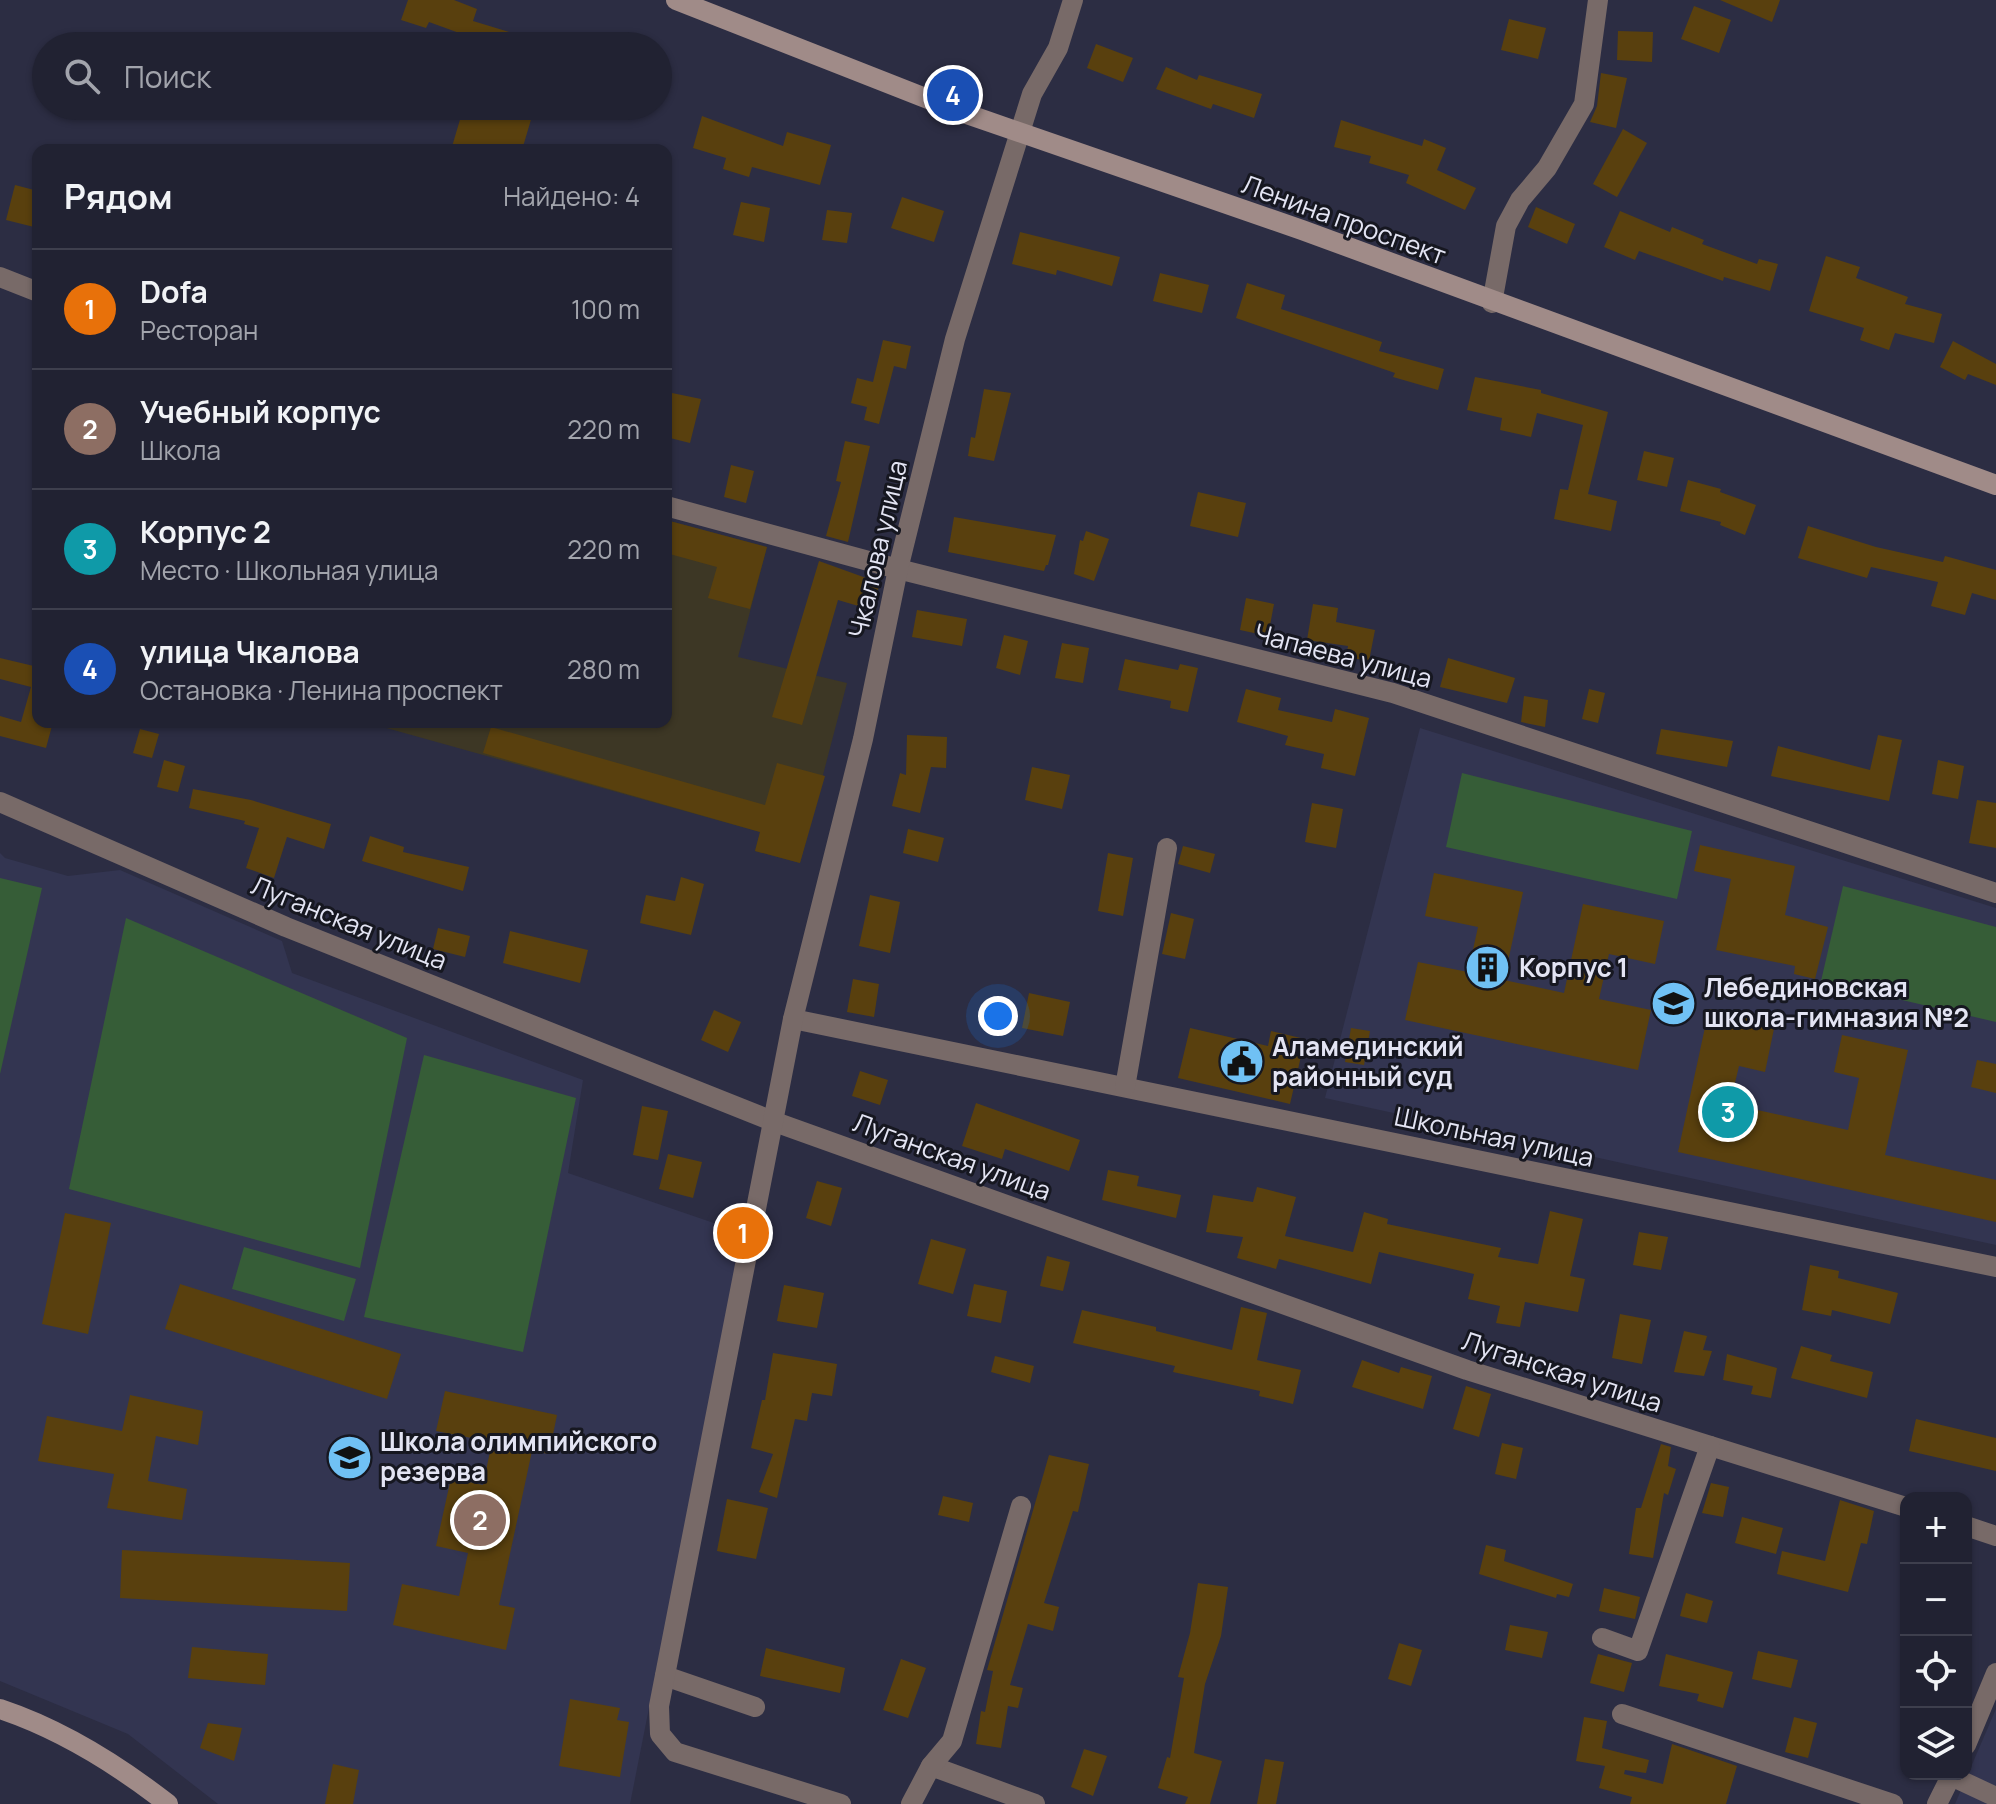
<!DOCTYPE html>
<html lang="ru">
<head>
<meta charset="utf-8">
<style>
  body { margin:0; font-family:Manrope,sans-serif; background:#2d2f3e; color:#f1f3f6 }
  .controls { position:absolute; right:24px; bottom:24px; display:grid; overflow:hidden; border-radius:16px; box-shadow:0 2px 6px #0004 }
  .controls button { width:72px; height:72px; display:grid; place-items:center; padding:0; border:0; border-bottom:2px solid #3e3f4d; background:#212232; color:#f1f3f6; font:40px sans-serif }
  .you { position:absolute; left:998px; top:1016px; width:28px; height:28px; margin:-20px; border:6px solid #fff; border-radius:50%; background:#1a73e8; box-shadow:0 0 0 12px #1a73e833 }
  .badge { display:grid; place-items:center; width:52px; height:52px; border-radius:50%; background:#70c1f4; color:#fff; font-size:26px; font-weight:700 }
  .pin { position:absolute; translate:-50% -50%; border:4px solid #fff; box-shadow:0 2px 8px #0006 }
  .list { margin:0; padding:0; list-style:none }
  h2 { display:flex; justify-content:space-between; align-items:center; height:104px; margin:0; padding:0 32px; font-size:34px }
  h2 small { font-size:26px; font-weight:400; color:#a2a4ac }
  .list li { display:grid; grid-template-columns:52px 1fr auto; gap:24px; align-items:center; box-sizing:border-box; height:120px; padding:0 32px; border-top:2px solid #3e3f4d }
  .list b { display:block; font-size:30px; white-space:nowrap }
  .list p { margin:0; font-size:26px; white-space:nowrap; color:#a2a4ac }
  .list em { font-size:26px; font-style:normal; color:#a2a4ac }
  .icon { flex:none; width:44px; height:44px; fill:none; stroke:currentColor; stroke-width:2; stroke-linecap:round; stroke-linejoin:round }
  .map { position:relative; flex:none; width:1996px; height:1804px; overflow:hidden }
  .search { position:absolute; background:#212232; box-shadow:0 2px 6px #0004; left:32px; top:32px; width:640px; height:88px; display:flex; align-items:center; gap:20px; box-sizing:border-box; padding:0 28px; border-radius:44px; color:#a2a4ac; font-size:30px }
  .panel { position:absolute; background:#212232; box-shadow:0 2px 6px #0004; left:32px; top:144px; width:640px; height:584px; border-radius:16px }
  .map>svg:first-child { display:block }
  .commercial { fill:#3d3725 }
  .built { fill:#333551 }
  .green { fill:#365d37 }
  .building { fill:#59400e }
  .lines { fill:none; stroke-linecap:round; stroke-linejoin:round }
  .street { stroke:#786a68; stroke-width:20 }
  .secondary { stroke:#a08b88; stroke-width:20 }
  .labels { text-anchor:middle; stroke-width:6; stroke-linejoin:round; paint-order:stroke }
  .street-label { font-size:26px; fill:#e3e4f3; stroke:#161720 }
  .poi-label { font-size:26px; font-weight:bold; fill:#e3e4f3; stroke:#161720; text-anchor:start }
</style>
</head>
<body>
<div class="map">
<svg width="1996" height="1804" viewBox="0 0 1996 1804">
  <rect width="100%" height="100%" fill="#2c2d43"/>
  <polygon class="commercial" points="666,520 767,547 738,657 847,683 800,863 755,851 760,832 365,722 666,722"/>
  <g class="built">
    <polygon points="1420,728 1996,908 1996,1245 1325,1098"/>
    <polygon points="0,853 5,858 68,876 120,870 282,941 292,973 583,1080 568,1173 743,1233 630,1804 218,1804 128,1734 0,1681"/>
    <polygon points="1996,1709 1996,1804 1955,1804"/>
  </g>
  <g class="green">
    <polygon points="1462,773 1692,831 1677,899 1446,847"/>
    <polygon points="0,878 42,888 0,1074"/>
    <polygon points="1843,886 1996,927 1996,1022 1821,981"/>
    <polygon points="126,918 407,1038 360,1268 69,1189"/>
    <polygon points="424,1055 576,1098 523,1352 364,1317"/>
    <polygon points="244,1247 356,1279 344,1321 232,1289"/>
  </g>
  <g class="building">
    <polygon points="408,0 454,0 477,9 473,21 542,42 541,46 482,46 484,42 429,22 426,28 401,20"/>
    <polygon points="1720,0 1780,0 1772,22"/>
    <polygon points="1694,6 1731,20 1719,53 1681,39"/>
    <polygon points="1509,19 1546,28 1538,59 1501,50"/>
    <polygon points="1618,31 1653,32 1652,62 1617,60"/>
    <polygon points="1096,44 1133,58 1123,82 1087,68"/>
    <polygon points="1166,67 1197,80 1199,75 1262,94 1254,118 1213,104 1211,109 1156,89"/>
    <polygon points="1601,73 1627,78 1616,128 1590,122 1597,106"/>
    <polygon points="464,106 535,106 522,150 451,150"/>
    <polygon points="702,116 783,146 787,132 831,145 820,185 752,167 749,177 723,169 726,158 693,148"/>
    <polygon points="1341,120 1422,146 1424,139 1446,148 1437,170 1476,188 1465,210 1406,183 1409,175 1369,163 1371,156 1334,147"/>
    <polygon points="1623,129 1647,143 1617,197 1593,184"/>
    <polygon points="15,185 38,191 34,227 6,220"/>
    <polygon points="902,197 944,211 934,242 891,228"/>
    <polygon points="741,202 770,208 764,242 733,235"/>
    <polygon points="1536,207 1575,224 1567,244 1528,227"/>
    <polygon points="827,210 852,213 847,243 822,240"/>
    <polygon points="1620,211 1670,232 1672,227 1704,240 1702,244 1757,264 1759,259 1778,264 1770,291 1724,277 1723,281 1639,251 1635,260 1604,247"/>
    <polygon points="1020,232 1120,257 1112,286 1057,270 1056,275 1012,264"/>
    <polygon points="1826,256 1860,267 1856,278 1908,297 1905,304 1942,314 1934,343 1895,333 1889,350 1860,340 1864,328 1809,311"/>
    <polygon points="1160,273 1209,285 1202,313 1153,301"/>
    <polygon points="1247,283 1285,295 1281,309 1382,342 1379,351 1444,369 1438,390 1393,377 1395,373 1236,318"/>
    <polygon points="883,340 911,346 906,369 894,366 879,424 864,420 867,407 851,403 857,378 873,382"/>
    <polygon points="1953,341 1996,364 1996,385 1968,374 1965,380 1940,367"/>
    <polygon points="1475,377 1541,390 1541,393 1608,412 1588,494 1617,501 1611,531 1554,519 1560,489 1568,490 1583,425 1537,413 1531,437 1500,430 1502,418 1467,410"/>
    <polygon points="984,389 1011,393 994,461 968,456 971,437 975,438"/>
    <polygon points="672,393 701,399 690,443 666,437"/>
    <polygon points="845,441 870,446 848,542 826,536 841,482 836,481"/>
    <polygon points="1644,451 1674,458 1667,487 1637,480"/>
    <polygon points="731,465 754,471 746,503 724,497"/>
    <polygon points="1688,480 1721,489 1720,492 1756,505 1745,535 1720,525 1721,522 1680,511"/>
    <polygon points="1198,492 1246,503 1238,537 1190,526"/>
    <polygon points="954,517 1056,535 1048,565 1046,565 1044,571 948,552"/>
    <polygon points="666,520 767,547 750,609 708,598 717,567 666,553"/>
    <polygon points="1808,526 1876,547 1943,562 1945,556 1996,570 1996,600 1972,593 1965,615 1931,606 1938,582 1871,567 1867,578 1798,558"/>
    <polygon points="1086,531 1109,539 1094,581 1074,574 1080,540 1083,541"/>
    <polygon points="819,561 880,583 872,610 838,600 802,725 772,717"/>
    <polygon points="1246,598 1274,604 1268,636 1240,630"/>
    <polygon points="1313,604 1338,608 1336,622 1375,630 1369,661 1346,657 1348,646 1307,640"/>
    <polygon points="917,610 967,619 962,646 912,637"/>
    <polygon points="1004,635 1028,641 1020,675 996,668"/>
    <polygon points="1062,643 1089,648 1083,683 1055,678"/>
    <polygon points="0,658 38,667 38,722 53,722 46,748 0,736 0,716 21,722 31,687 0,679"/>
    <polygon points="1448,658 1515,678 1507,703 1440,687"/>
    <polygon points="1125,659 1178,670 1180,664 1198,668 1188,712 1170,708 1171,701 1118,690"/>
    <polygon points="1246,689 1281,698 1278,710 1332,722 1335,709 1369,718 1355,776 1321,768 1324,754 1285,745 1288,736 1237,722"/>
    <polygon points="1589,689 1605,693 1598,723 1582,719"/>
    <polygon points="1524,696 1548,700 1545,727 1521,722"/>
    <polygon points="491,727 765,805 777,763 825,776 800,863 755,851 760,832 483,753"/>
    <polygon points="140,729 159,734 152,758 133,753"/>
    <polygon points="1661,729 1733,741 1727,767 1656,754"/>
    <polygon points="907,735 947,737 946,768 931,767 920,813 892,806 900,773 906,775"/>
    <polygon points="1878,735 1902,740 1889,801 1771,776 1778,746 1870,770"/>
    <polygon points="164,760 185,766 178,792 157,787"/>
    <polygon points="1938,760 1964,766 1958,799 1932,794"/>
    <polygon points="1032,767 1070,775 1062,809 1025,800"/>
    <polygon points="193,789 251,800 331,824 324,849 287,837 274,878 246,868 259,828 244,824 245,821 189,808"/>
    <polygon points="1977,800 1996,803 1996,848 1969,843"/>
    <polygon points="1312,803 1343,809 1336,848 1305,842"/>
    <polygon points="908,829 944,838 938,862 903,853"/>
    <polygon points="370,836 404,847 403,852 469,867 463,891 362,861"/>
    <polygon points="1700,845 1795,866 1785,915 1828,927 1815,979 1794,974 1795,966 1716,950 1731,879 1694,871"/>
    <polygon points="1183,846 1215,854 1210,873 1178,864"/>
    <polygon points="1108,853 1133,858 1123,916 1098,911"/>
    <polygon points="1434,873 1523,892 1504,980 1564,993 1583,904 1664,921 1655,964 1609,954 1599,999 1651,1010 1638,1070 1405,1020 1418,962 1468,972 1478,927 1425,916"/>
    <polygon points="681,877 704,884 691,935 640,923 646,895 675,901"/>
    <polygon points="870,895 900,902 890,953 859,946"/>
    <polygon points="1171,913 1194,919 1185,959 1162,954"/>
    <polygon points="438,928 470,936 465,957 433,949"/>
    <polygon points="510,931 588,950 580,983 503,963"/>
    <polygon points="853,979 879,984 874,1017 847,1012"/>
    <polygon points="1029,993 1070,1002 1063,1036 1022,1028"/>
    <polygon points="1709,1009 1775,1024 1765,1072 1739,1066 1730,1104 1848,1130 1859,1078 1834,1072 1842,1035 1908,1050 1885,1155 1996,1180 1996,1222 1678,1152"/>
    <polygon points="714,1010 741,1022 728,1052 701,1040"/>
    <polygon points="1190,1028 1268,1046 1271,1031 1305,1039 1290,1104 1178,1078"/>
    <polygon points="1351,1028 1370,1031 1364,1065 1345,1062"/>
    <polygon points="1977,1060 1996,1064 1996,1093 1971,1087"/>
    <polygon points="860,1071 888,1080 880,1105 852,1096"/>
    <polygon points="976,1103 1080,1140 1069,1171 1005,1149 1002,1159 962,1146"/>
    <polygon points="642,1106 668,1111 658,1160 633,1155"/>
    <polygon points="668,1154 702,1162 693,1198 659,1189"/>
    <polygon points="1108,1170 1139,1176 1137,1186 1181,1195 1176,1218 1102,1200"/>
    <polygon points="817,1181 842,1188 831,1226 806,1218"/>
    <polygon points="1257,1187 1296,1197 1285,1236 1353,1252 1364,1212 1388,1219 1387,1224 1501,1248 1498,1257 1538,1264 1550,1211 1583,1219 1570,1276 1585,1279 1578,1312 1525,1302 1520,1327 1496,1323 1500,1306 1468,1299 1474,1274 1379,1252 1371,1284 1279,1259 1276,1269 1237,1258 1243,1237 1206,1232 1213,1195 1253,1202"/>
    <polygon points="65,1213 111,1223 88,1334 42,1324"/>
    <polygon points="1639,1232 1668,1237 1661,1270 1633,1265"/>
    <polygon points="931,1239 966,1249 953,1294 918,1284"/>
    <polygon points="1047,1256 1070,1262 1063,1291 1040,1286"/>
    <polygon points="1810,1265 1839,1271 1838,1278 1898,1293 1890,1324 1832,1310 1831,1316 1802,1310"/>
    <polygon points="180,1284 401,1354 387,1399 165,1329"/>
    <polygon points="974,1284 1007,1291 1001,1323 967,1316"/>
    <polygon points="784,1285 824,1293 817,1328 777,1321"/>
    <polygon points="1241,1307 1267,1313 1257,1360 1301,1370 1293,1404 1259,1396 1260,1391 1173,1372 1175,1366 1073,1343 1082,1310 1156,1327 1156,1331 1232,1350"/>
    <polygon points="1620,1314 1651,1320 1642,1364 1612,1358"/>
    <polygon points="1684,1331 1707,1336 1703,1350 1712,1351 1704,1376 1674,1372"/>
    <polygon points="1801,1346 1832,1355 1830,1361 1873,1372 1867,1398 1791,1378"/>
    <polygon points="773,1353 837,1364 832,1396 812,1393 807,1421 795,1419 777,1498 759,1492 773,1454 751,1448 762,1400 765,1400"/>
    <polygon points="1727,1354 1777,1368 1771,1398 1751,1394 1753,1386 1723,1380"/>
    <polygon points="995,1356 1034,1366 1030,1383 991,1372"/>
    <polygon points="1362,1360 1399,1373 1401,1367 1432,1376 1423,1409 1352,1387"/>
    <polygon points="1466,1386 1491,1394 1479,1437 1453,1429"/>
    <polygon points="445,1391 557,1415 549,1454 532,1451 499,1605 515,1608 506,1650 393,1625 402,1584 459,1596 468,1553 436,1546 451,1478 483,1485 492,1442 436,1431"/>
    <polygon points="130,1395 203,1411 198,1445 156,1436 148,1481 187,1489 182,1520 107,1508 114,1474 38,1461 47,1416 122,1431"/>
    <polygon points="1916,1419 1996,1438 1996,1471 1909,1451"/>
    <polygon points="1502,1443 1523,1448 1516,1479 1495,1474"/>
    <polygon points="1661,1444 1671,1447 1668,1466 1676,1469 1668,1495 1664,1493 1653,1558 1629,1554 1636,1508 1641,1508"/>
    <polygon points="1049,1455 1089,1464 1078,1512 1073,1511 1044,1603 1059,1607 1053,1631 1028,1624 1010,1685 1023,1688 1018,1708 1008,1706 1001,1748 976,1744 981,1711 985,1712 993,1671 987,1670"/>
    <polygon points="1711,1483 1729,1487 1723,1517 1702,1513"/>
    <polygon points="943,1496 973,1503 969,1522 938,1515"/>
    <polygon points="727,1499 768,1508 756,1559 717,1551"/>
    <polygon points="1840,1500 1874,1511 1867,1544 1861,1543 1848,1592 1777,1574 1782,1551 1825,1561"/>
    <polygon points="1742,1517 1783,1528 1776,1554 1735,1543"/>
    <polygon points="1486,1545 1506,1550 1504,1561 1573,1584 1569,1597 1557,1594 1556,1598 1479,1574"/>
    <polygon points="122,1550 350,1563 347,1611 120,1598"/>
    <polygon points="1198,1583 1228,1587 1221,1636 1205,1684 1194,1753 1222,1761 1210,1804 1185,1804 1188,1797 1158,1788 1167,1757 1170,1758 1184,1678 1178,1677 1190,1633"/>
    <polygon points="1604,1588 1640,1597 1635,1619 1599,1611"/>
    <polygon points="1686,1593 1713,1601 1707,1623 1680,1616"/>
    <polygon points="1510,1625 1548,1632 1542,1658 1505,1650"/>
    <polygon points="1399,1643 1422,1650 1411,1686 1388,1679"/>
    <polygon points="192,1647 268,1654 265,1685 188,1678"/>
    <polygon points="766,1648 845,1668 840,1693 760,1676"/>
    <polygon points="1758,1651 1798,1660 1791,1688 1752,1679"/>
    <polygon points="1598,1654 1632,1663 1624,1692 1590,1683"/>
    <polygon points="1666,1654 1733,1672 1723,1708 1697,1701 1699,1694 1659,1686"/>
    <polygon points="901,1659 926,1668 908,1718 883,1710"/>
    <polygon points="570,1699 620,1708 617,1720 629,1722 620,1777 559,1766"/>
    <polygon points="1584,1717 1607,1721 1602,1748 1649,1760 1646,1773 1625,1770 1624,1774 1663,1784 1672,1744 1737,1766 1726,1804 1630,1804 1632,1797 1599,1788 1605,1766 1576,1761"/>
    <polygon points="1794,1717 1817,1723 1808,1758 1785,1752"/>
    <polygon points="208,1723 242,1728 234,1761 200,1748"/>
    <polygon points="1084,1749 1107,1756 1093,1796 1071,1787"/>
    <polygon points="1265,1759 1284,1762 1276,1804 1257,1804"/>
    <polygon points="333,1764 359,1770 353,1804 325,1804"/>
  </g>
  <g class="lines">
    <g class="street">
      <polyline points="0,277 38,292"/>
      <polyline points="1492,303 1506,226 1520,200 1547,168 1584,104 1598,0"/>
      <polyline points="666,506 898,569 1393,693 1996,893"/>
      <polyline points="0,802 286,927 775,1122 1467,1370 1906,1507"/>
      <polyline points="793,1019 1996,1267"/>
      <polyline points="1125,1087 1167,848"/>
      <polyline points="1966,1526 1996,1536"/>
      <polyline points="1602,1638 1638,1651 1710,1446"/>
      <polyline points="665,1676 755,1707"/>
      <polyline points="1622,1714 1893,1804"/>
      <polyline points="1966,1745 1996,1673"/>
      <polyline points="931,1766 1035,1804"/>
      <polyline points="1951,1776 1996,1797"/>
      <polyline points="841,1804 675,1752 660,1734 659,1706 793,1019 863,739 898,569 955,339 1032,94 1058,48 1073,0"/>
      <polyline points="911,1804 931,1766 952,1741 1021,1506"/>
      <polyline points="1937,1804 1952,1774"/>
    </g>
    <g class="secondary">
      <polyline points="676,0 961,112 1302,230 1996,485"/>
      <path d="M0 1709C60 1729 118 1765 168 1804"/>
    </g>
  </g>
  <defs>
    <symbol id="building-disc" viewBox="-11 -11 22 22"><circle r="9.5" fill="#70c1f4" stroke="#161720"/><path d="M-4-6H4V6H1V3H-1V6H-4ZM-2.5-4.3h1.7v1.8h-1.7ZM.8-4.3h1.7v1.8H.8ZM-2.5-1h1.7V.8h-1.7ZM.8-1h1.7V.8H.8Z" fill="#111"/></symbol>
    <symbol id="school-disc" viewBox="-11 -11 22 22"><circle r="9.5" fill="#70c1f4" stroke="#161720"/><path d="M0-5L7-2L0 1L-7-2ZM-4 1L0 2.5L4 1V4Q0 6-4 4Z" fill="#111"/></symbol>
    <symbol id="civic-disc" viewBox="-11 -11 22 22"><circle r="9.5" fill="#70c1f4" stroke="#161720"/><path d="M-.6-6.5H3V-4.5H.6V-3L4-1V1h2V6H-6V1h2V-1L-.6-3ZM-1.2 2.5V6h2.4V2.5Z" fill="#111"/></symbol>
    <symbol id="university-disc" viewBox="-11 -11 22 22"><circle r="9.5" fill="#70c1f4" stroke="#161720"/><path d="M0-5L7-2L0 1L-7-2ZM-4 1L0 2.5L4 1V4Q0 6-4 4Z" fill="#111"/></symbol>
  </defs>
  <g fill-rule="evenodd">
    <use href="#building-disc" x="1462" y="942" width="51" height="51"/>
    <use href="#school-disc" x="1648" y="978" width="51" height="51"/>
    <use href="#civic-disc" x="1216" y="1036" width="51" height="51"/>
    <use href="#university-disc" x="324" y="1432" width="51" height="51"/>
  </g>
  <g class="labels">
    <g class="street-label">
      <text transform="translate(1344 220) rotate(20)" y="9">Ленина проспект</text>
      <text transform="translate(878 549) rotate(-77)" y="9">Чкалова улица</text>
      <text transform="translate(1343 656) rotate(15)" y="9">Чапаева улица</text>
      <text transform="translate(349 923) rotate(22)" y="9">Луганская улица</text>
      <text transform="translate(1494 1137) rotate(12)" y="9">Школьная улица</text>
      <text transform="translate(952 1157) rotate(20)" y="9">Луганская улица</text>
      <text transform="translate(1562 1372) rotate(18)" y="9">Луганская улица</text>
    </g>
    <g class="poi-label">
      <text x="1519" y="977">Корпус 1</text>
      <text x="1704" y="997">Лебединовская<tspan x="1704" dy="30">школа-гимназия №2</tspan></text>
      <text x="1272" y="1056">Аламединский<tspan x="1272" dy="30">районный суд</tspan></text>
      <text x="380" y="1451">Школа олимпийского<tspan x="380" dy="30">резерва</tspan></text>
    </g>
  </g>
</svg>
<div class="controls">
<button>+</button>
<button>−</button>
<button><svg class="icon" aria-label="locate" viewBox="0 0 24 24"><circle cx="12" cy="12" r="6"/><path d="M12 2v4M12 18v4M2 12h4M18 12h4"/></svg></button>
<button><svg class="icon" aria-label="layers" viewBox="0 0 24 24"><path d="M12 4l9 5-9 5-9-5zM3 14l9 5 9-5"/></svg></button>
</div>
<div class="you"></div>
<div class="pin badge" style="left:743px;top:1233px;background:#e8710a">1</div>
<div class="pin badge" style="left:480px;top:1520px;background:#8d6e63">2</div>
<div class="pin badge" style="left:1728px;top:1112px;background:#0f9aa8">3</div>
<div class="pin badge" style="left:953px;top:95px;background:#1a4fb4">4</div>
<div class="search"><svg class="icon" aria-label="search" viewBox="0 0 24 24"><circle cx="10" cy="10" r="6"/><path d="M15 15l6 6"/></svg>Поиск</div>
<section class="panel">
<h2>Рядом<small>Найдено: 4</small></h2>
<ul class="list">
<li><span class="badge" style="background:#e8710a">1</span><div><b>Dofa</b><p>Ресторан</p></div><em>100 m</em></li>
<li><span class="badge" style="background:#8d6e63">2</span><div><b>Учебный корпус</b><p>Школа</p></div><em>220 m</em></li>
<li><span class="badge" style="background:#0f9aa8">3</span><div><b>Корпус 2</b><p>Место · Школьная улица</p></div><em>220 m</em></li>
<li><span class="badge" style="background:#1a4fb4">4</span><div><b>улица Чкалова</b><p>Остановка · Ленина проспект</p></div><em>280 m</em></li>
</ul>
</section>
</div>
</body>
</html>
